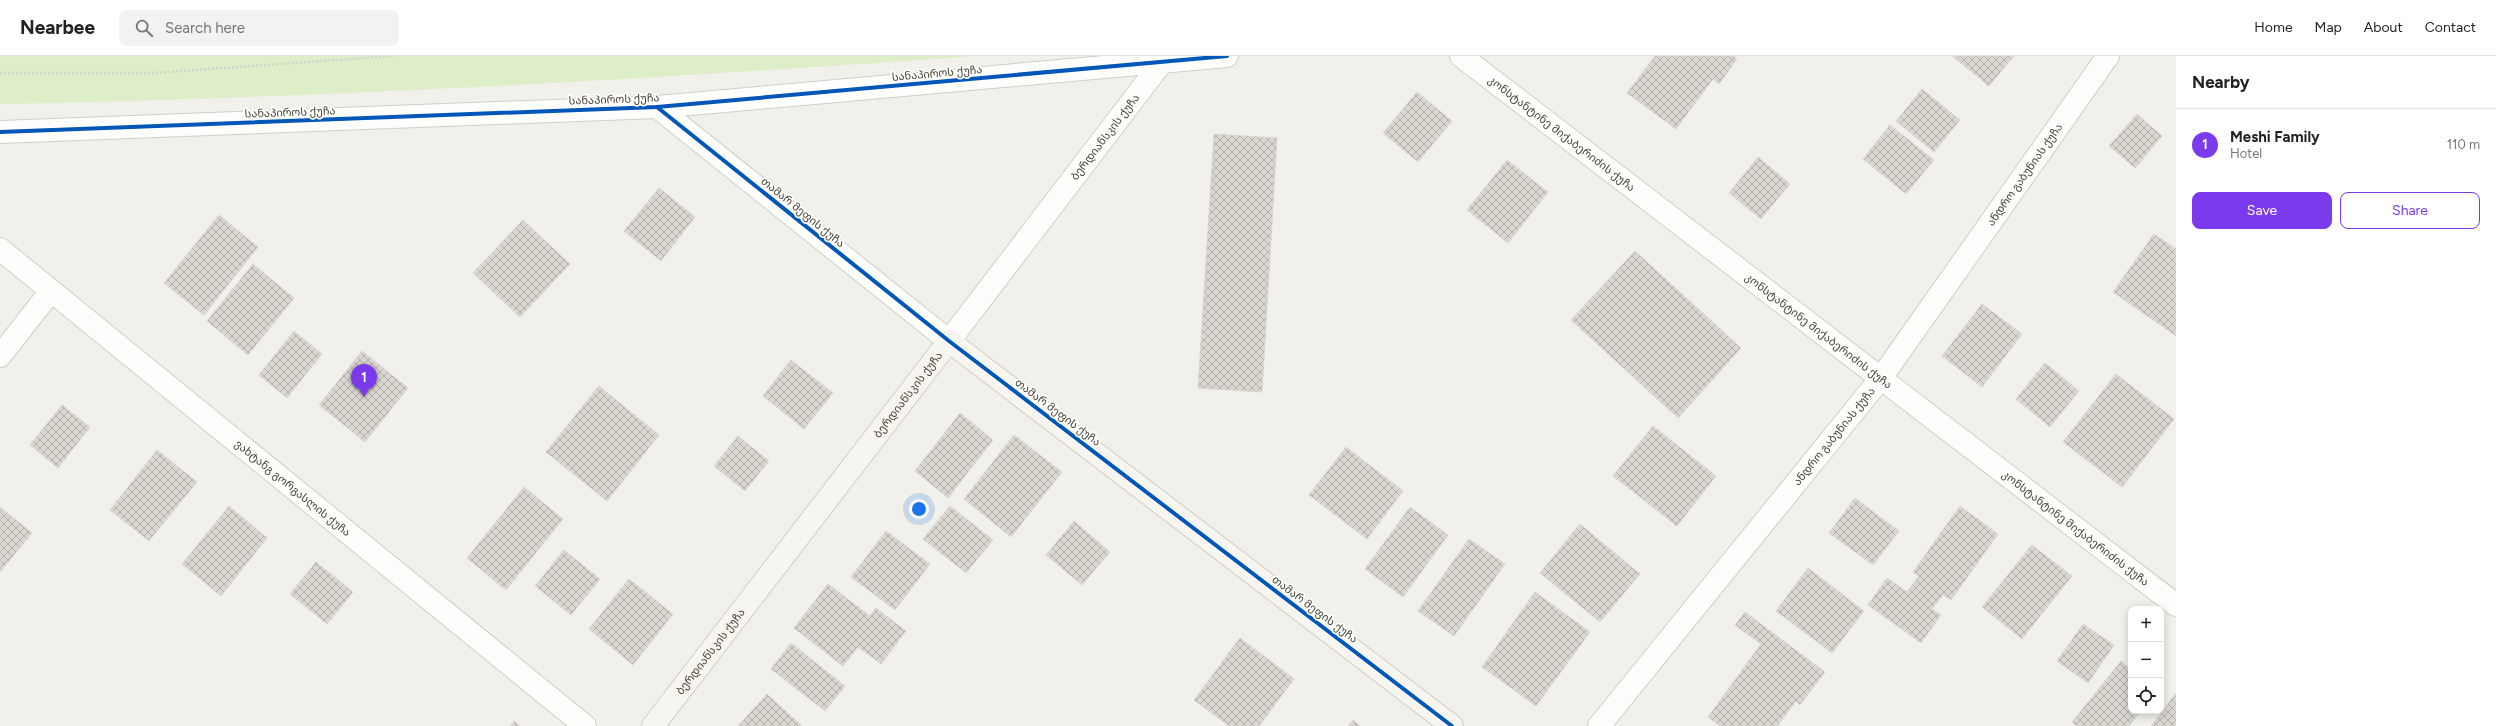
<!DOCTYPE html>
<html lang="en">
<head>
<meta charset="utf-8">
<style>
  body { margin:0; font-family:Figtree,"Noto Sans Georgian",sans-serif; background:#f2f2f2; color:#222 }
  .controls { position:absolute; right:12px; bottom:12px; display:grid; overflow:hidden; border-radius:8px; box-shadow:0 2px 10px #0003 }
  .controls button { width:36px; height:36px; display:grid; place-items:center; padding:0; border:0; border-bottom:1px solid #e0e0e0; background:#fff; color:#222; font:20px sans-serif }
  .you { position:absolute; left:919px; top:453px; width:14px; height:14px; margin:-10px; border:3px solid #fff; border-radius:50%; background:#1a73e8; box-shadow:0 0 0 6px #1a73e833 }
  .badge { display:grid; place-items:center; width:26px; height:26px; border-radius:50%; background:#7c3aed; color:#fff; font-size:13px; font-weight:700 }
  .pin { position:absolute; translate:-50% -33px; filter:drop-shadow(0 1px 2px #0008) }
  .pin::after { content:''; position:absolute; top:21px; width:14px; height:12px; background:inherit; clip-path:polygon(0 0,100% 0,50% 100%) }
  .list { margin:0; padding:0; list-style:none }
  h2 { display:flex; justify-content:space-between; align-items:center; height:52px; margin:0; padding:0 16px; font-size:17px }
  h2 small { font-size:13px; font-weight:400; color:#767676 }
  .list li { display:grid; grid-template-columns:26px 1fr auto; gap:12px; align-items:center; box-sizing:border-box; height:72px; padding:0 16px; border-top:1px solid #e0e0e0 }
  .list b { display:block; font-size:15px; white-space:nowrap }
  .list p { margin:0; font-size:13px; white-space:nowrap; color:#767676 }
  .list em { font-size:13px; font-style:normal; color:#767676 }
  .actions { display:flex; gap:8px; padding:12px 16px }
  .actions a { flex:1; padding:9px 0; border:1px solid #7c3aed; border-radius:8px; text-align:center; font-size:14px; color:#7c3aed }
  .actions .main { background:#7c3aed; color:#fff }
  .icon { flex:none; width:22px; height:22px; fill:none; stroke:currentColor; stroke-width:2; stroke-linecap:round; stroke-linejoin:round }
  .map { position:relative; flex:none; width:2176px; height:670px; overflow:hidden }
  header { display:flex; align-items:center; gap:24px; box-sizing:border-box; height:56px; padding:0 20px; background:#fff; border-bottom:1px solid #e0e0e0 }
  header strong { font-size:19px }
  nav { display:flex; gap:22px; margin-inline-start:auto; font-size:14px }
  .search { width:280px; height:36px; background:#f2f2f2; display:flex; align-items:center; gap:10px; box-sizing:border-box; padding:0 14px; border-radius:8px; color:#767676; font-size:15px }
  main { display:flex }
  aside { flex:1; background:#fff }
  .map>svg:first-child { display:block }
  .park { fill:#deeec8 }
  .building { fill:url(#building-cross-hatch); stroke:#dad7d0 }
  .lines { fill:none; stroke-linecap:round; stroke-linejoin:round }
  .street-casing { stroke:#d0cec7; stroke-width:24 }
  .secondary-casing { stroke:#d2cdc0; stroke-width:24 }
  .path { stroke:#d2d0ca; stroke-width:2.5; stroke-dasharray:2 2; stroke-linecap:butt }
  .street { stroke:#fdfdfc; stroke-width:22 }
  .secondary { stroke:#f7f5ef; stroke-width:22 }
  .cycleway-casing { stroke:#fff; stroke-width:6 }
  .cycleway { stroke:#0057b8; stroke-width:4 }
  .labels { text-anchor:middle; stroke-width:3.5; stroke-linejoin:round; paint-order:stroke }
  .street-label { font-size:11px; fill:#494235; stroke:#fff }
</style>
</head>
<body>
<header>
<strong>Nearbee</strong>
<div class="search"><svg class="icon" aria-label="search" viewBox="0 0 24 24"><circle cx="10" cy="10" r="6"/><path d="M15 15l6 6"/></svg>Search here</div>
<nav><a>Home</a><a>Map</a><a>About</a><a>Contact</a></nav>
</header>
<main>
<div class="map">
<svg width="2176" height="670" viewBox="0 0 2176 670">
  <defs>
    <pattern id="building-cross-hatch" width="8" height="8" patternUnits="userSpaceOnUse"><rect width="8" height="8" fill="#dad7d1"/><path d="M0 0l8 8M0 8l8-8" fill="none" stroke="#b3b0aa"/></pattern>
  </defs>
  <rect width="100%" height="100%" fill="#f2f0ea"/>
  <path class="park" d="M0 0H976C651 23 326 42 0 48Z"/>
  <g class="building">
    <polygon points="1655,0 1734,0 1737,3 1719,28 1713,23 1676,73 1627,37"/>
    <polygon points="1952,0 2014,0 1989,30"/>
    <polygon points="1922,33 1960,64 1934,96 1896,65"/>
    <polygon points="1417,36 1452,65 1418,106 1383,77"/>
    <polygon points="2137,58 2162,80 2135,112 2109,90"/>
    <polygon points="1890,69 1934,104 1906,138 1863,103"/>
    <polygon points="1214,78 1277,82 1262,336 1198,332"/>
    <polygon points="1758,101 1790,128 1761,163 1729,137"/>
    <polygon points="1507,104 1548,136 1508,187 1467,154"/>
    <polygon points="659,132 695,161 661,205 624,175"/>
    <polygon points="219,159 258,191 204,259 164,227"/>
    <polygon points="523,164 570,208 520,261 473,217"/>
    <polygon points="2154,178 2176,193 2176,280 2113,236"/>
    <polygon points="1635,195 1741,292 1678,362 1571,264"/>
    <polygon points="253,208 294,242 248,299 207,265"/>
    <polygon points="1982,248 2022,278 1982,331 1942,300"/>
    <polygon points="294,275 322,298 287,342 259,319"/>
    <polygon points="362,295 408,332 365,386 319,349"/>
    <polygon points="791,304 833,337 804,373 763,340"/>
    <polygon points="2045,307 2079,335 2050,371 2016,343"/>
    <polygon points="2116,318 2174,363 2122,431 2063,386"/>
    <polygon points="599,330 659,379 607,445 546,396"/>
    <polygon points="62,349 90,371 58,412 30,389"/>
    <polygon points="960,357 993,384 948,442 915,415"/>
    <polygon points="1653,370 1716,420 1677,470 1613,420"/>
    <polygon points="1014,379 1062,416 1011,481 964,443"/>
    <polygon points="738,380 769,405 745,435 714,410"/>
    <polygon points="1346,391 1403,435 1367,483 1309,439"/>
    <polygon points="157,394 197,426 149,485 110,454"/>
    <polygon points="524,431 563,463 506,534 467,502"/>
    <polygon points="1855,442 1899,475 1873,509 1829,477"/>
    <polygon points="229,450 267,482 221,540 182,508"/>
    <polygon points="950,450 993,484 966,517 923,483"/>
    <polygon points="1960,450 1998,478 1951,544 1943,539 1932,553 1941,559 1921,587 1868,549 1887,522 1907,536 1919,520 1913,516"/>
    <polygon points="0,451 32,477 0,516"/>
    <polygon points="1410,451 1448,479 1403,541 1365,513"/>
    <polygon points="1074,465 1110,496 1082,529 1046,499"/>
    <polygon points="1580,468 1640,518 1600,566 1540,517"/>
    <polygon points="886,475 930,508 895,554 851,521"/>
    <polygon points="1469,483 1505,508 1454,580 1418,555"/>
    <polygon points="2032,489 2072,520 2022,583 1982,551"/>
    <polygon points="564,494 600,523 571,559 535,530"/>
    <polygon points="316,506 353,536 327,568 290,538"/>
    <polygon points="1808,512 1864,555 1832,597 1776,555"/>
    <polygon points="629,523 673,558 633,609 589,573"/>
    <polygon points="828,528 870,560 876,552 906,575 881,608 858,591 843,610 794,572"/>
    <polygon points="1535,536 1590,576 1536,650 1482,611"/>
    <polygon points="1745,556 1825,616 1800,649 1796,645 1778,669 1780,670 1720,670 1708,661 1761,588 1735,569"/>
    <polygon points="2083,568 2114,589 2088,627 2057,605"/>
    <polygon points="1240,582 1294,623 1259,670 1229,670 1194,644"/>
    <polygon points="791,587 845,630 825,655 771,613"/>
    <polygon points="2121,605 2131,614 2131,655 2141,655 2129,670 2077,670 2072,666"/>
    <polygon points="2176,637 2176,670 2151,670"/>
    <polygon points="767,638 802,670 738,670"/>
    <polygon points="1353,664 1360,670 1348,670"/>
    <polygon points="514,665 520,670 510,670"/>
  </g>
  <g class="lines">
    <defs>
      <g id="street">
        <path id="s1" d="M1461 0 2176 549"/>
        <path id="s2" d="M657 51 949 285 1162 6"/>
        <polyline points="0,76 657,51 1227,0"/>
        <path id="s3" d="M0 193 585 670"/>
        <polyline points="0,300 51,235"/>
        <path id="s4" d="M1599 670 1881 322 2108 0"/>
      </g>
      <g id="secondary">
        <path id="s5" d="M653 670 949 285 1452 670"/>
      </g>
    </defs>
    <use href="#street" class="street-casing"/>
    <use href="#secondary" class="secondary-casing"/>
    <polyline class="path" points="0,17 152,17 393,0"/>
    <use href="#street" class="street"/>
    <use href="#secondary" class="secondary"/>
    <defs>
      <g id="cycleway">
        <polyline points="657,51 949,285 1452,670"/>
        <polyline points="0,76 657,51 1227,0"/>
      </g>
    </defs>
    <use href="#cycleway" class="cycleway-casing"/>
    <use href="#cycleway" class="cycleway"/>
  </g>
  <g class="labels">
    <g class="street-label">
      <text transform="translate(937 17) rotate(-5)" y="4">სანაპიროს ქუჩა</text>
      <text transform="translate(614 43) rotate(-2)" y="4">სანაპიროს ქუჩა</text>
      <text transform="translate(290 56) rotate(-2)" y="4">სანაპიროს ქუჩა</text>
      <text dy="4" stroke="none"><textPath href="#s1" startOffset="127">კონსტანტინე მიქაბერიძის ქუჩა</textPath></text>
      <text dy="4" stroke="none"><textPath href="#s2" startOffset="631">ბერდიანსკის ქუჩა</textPath></text>
      <text dy="4" stroke="none"><textPath href="#s4" startOffset="697">ანდრო გაბუნიას ქუჩა</textPath></text>
      <text transform="translate(803 156) rotate(39)" y="4">თამარ მეფის ქუჩა</text>
      <text dy="4" stroke="none"><textPath href="#s1" startOffset="451">კონსტანტინე მიქაბერიძის ქუჩა</textPath></text>
      <text dy="4" stroke="none"><textPath href="#s5" startOffset="418">ბერდიანსკის ქუჩა</textPath></text>
      <text transform="translate(1058 356) rotate(37)" y="4">თამარ მეფის ქუჩა</text>
      <text dy="4" stroke="none"><textPath href="#s4" startOffset="373">ანდრო გაბუნიას ქუჩა</textPath></text>
      <text dy="4" stroke="none"><textPath href="#s3" startOffset="378">ვახტანგ გორგასლის ქუჩა</textPath></text>
      <text dy="4" stroke="none"><textPath href="#s1" startOffset="775">კონსტანტინე მიქაბერიძის ქუჩა</textPath></text>
      <text transform="translate(1315 553) rotate(37)" y="4">თამარ მეფის ქუჩა</text>
      <text dy="4" stroke="none"><textPath href="#s5" startOffset="94">ბერდიანსკის ქუჩა</textPath></text>
    </g>
  </g>
</svg>
<div class="controls">
<button>+</button>
<button>−</button>
<button><svg class="icon" aria-label="locate" viewBox="0 0 24 24"><circle cx="12" cy="12" r="6"/><path d="M12 2v4M12 18v4M2 12h4M18 12h4"/></svg></button>
</div>
<div class="you"></div>
<div class="pin badge" style="left:364px;top:341px">1</div>
</div>
<aside>
<h2>Nearby<small></small></h2>
<ul class="list">
<li><span class="badge">1</span><div><b>Meshi Family</b><p>Hotel</p></div><em>110 m</em></li>
</ul>
<div class="actions"><a class="main">Save</a><a>Share</a></div>
</aside>
</main>
</body>
</html>
